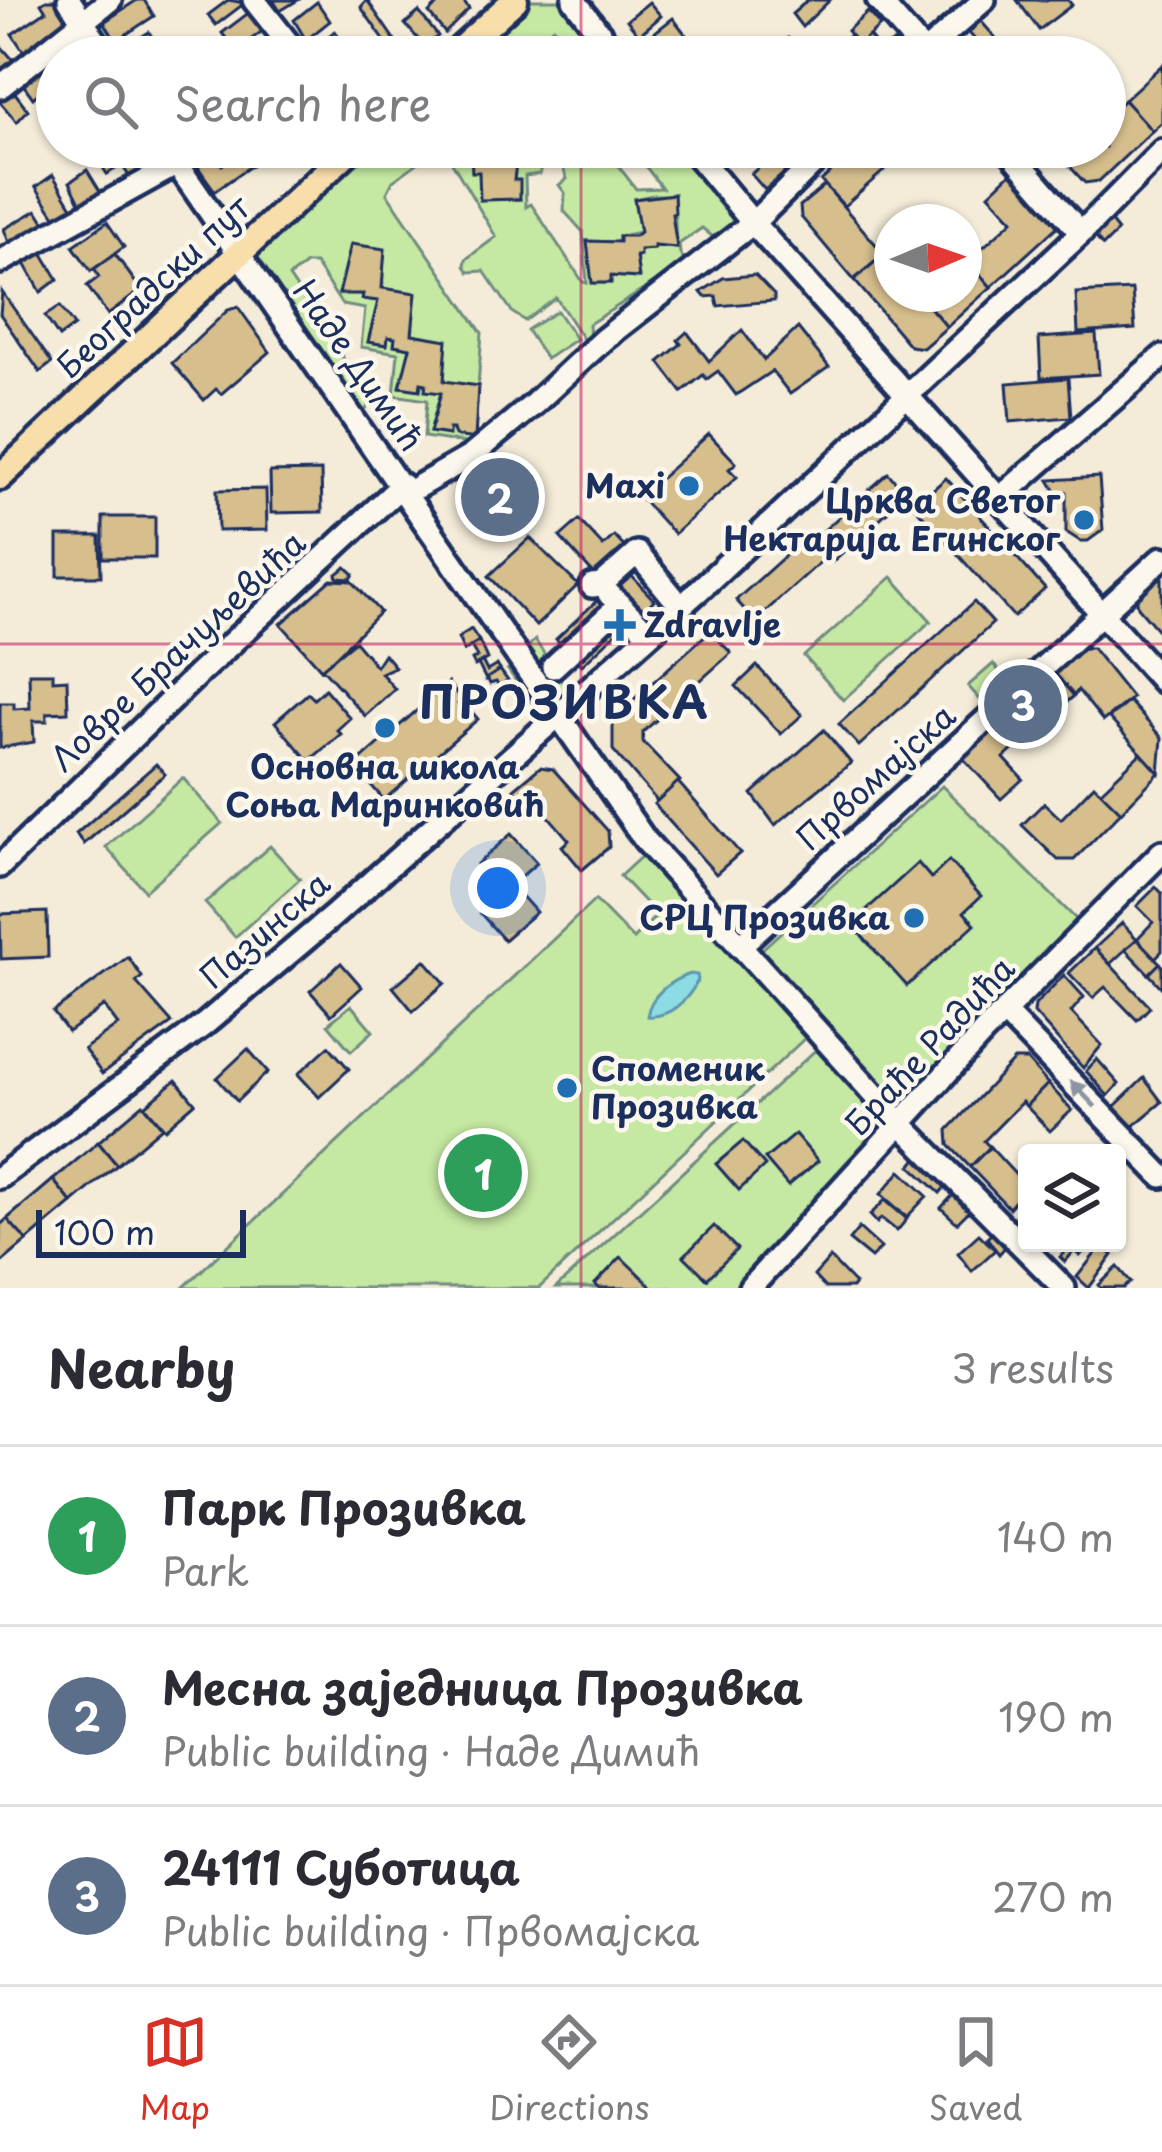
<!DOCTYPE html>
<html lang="en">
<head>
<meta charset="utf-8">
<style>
  body { margin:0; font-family:"Playpen Sans",sans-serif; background:#f2f2f3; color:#2b2b33 }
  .controls { position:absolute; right:36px; bottom:36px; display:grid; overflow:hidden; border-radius:12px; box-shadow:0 3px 9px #0004 }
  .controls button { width:108px; height:108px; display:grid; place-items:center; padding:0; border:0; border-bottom:3px solid #e1e1e2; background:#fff; color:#2b2b33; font:60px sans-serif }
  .compass { position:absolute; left:874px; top:204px; width:108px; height:108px; border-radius:50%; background:#fff; box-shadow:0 3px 9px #0004; rotate:88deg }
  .scale { position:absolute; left:36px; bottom:30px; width:210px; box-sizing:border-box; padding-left:12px; border:6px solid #1b2f5e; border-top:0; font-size:33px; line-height:42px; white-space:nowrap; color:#1b2f5e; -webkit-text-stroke:9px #fbf7ec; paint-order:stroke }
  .you { position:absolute; left:498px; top:888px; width:42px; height:42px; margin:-30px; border:9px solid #fff; border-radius:50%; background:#1a73e8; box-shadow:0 0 0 18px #1a73e833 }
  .badge { display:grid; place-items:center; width:78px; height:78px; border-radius:50%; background:#d93025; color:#fff; font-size:39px; font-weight:700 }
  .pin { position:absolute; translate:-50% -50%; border:6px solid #fff; box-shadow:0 3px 12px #0006 }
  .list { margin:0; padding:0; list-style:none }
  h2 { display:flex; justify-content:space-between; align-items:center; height:156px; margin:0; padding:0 48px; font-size:51px }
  h2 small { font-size:39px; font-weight:400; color:#7c7c81 }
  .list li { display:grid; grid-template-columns:78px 1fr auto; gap:36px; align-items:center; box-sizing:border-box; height:180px; padding:0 48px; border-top:3px solid #e1e1e2 }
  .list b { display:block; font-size:45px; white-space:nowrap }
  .list p { margin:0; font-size:39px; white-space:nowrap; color:#7c7c81 }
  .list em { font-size:39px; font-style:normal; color:#7c7c81 }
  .icon { flex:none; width:66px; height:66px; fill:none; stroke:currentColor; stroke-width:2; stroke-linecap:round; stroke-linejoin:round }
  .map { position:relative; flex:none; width:1162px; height:1288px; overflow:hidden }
  .search { position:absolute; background:#fff; box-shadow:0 3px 9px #0004; left:36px; right:36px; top:36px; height:132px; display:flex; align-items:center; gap:30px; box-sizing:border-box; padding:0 42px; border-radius:66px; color:#7c7c81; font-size:45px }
  .sheet { height:696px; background:#fff }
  nav { display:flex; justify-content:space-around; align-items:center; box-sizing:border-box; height:168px; border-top:3px solid #e1e1e2; background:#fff; font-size:33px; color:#7c7c81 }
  nav a { display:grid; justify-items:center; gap:6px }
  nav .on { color:#d93025 }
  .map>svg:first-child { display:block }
  .green { fill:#c5e8a2; stroke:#708c80; stroke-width:3; fill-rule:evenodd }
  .water { fill:#8cdde3; stroke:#5f97ae; stroke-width:3 }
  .building { fill:#d6be8d; stroke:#1b2f5e; stroke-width:3 }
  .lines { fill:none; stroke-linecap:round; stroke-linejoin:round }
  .minor-casing { stroke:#1b2f5e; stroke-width:30 }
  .major-casing { stroke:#1b2f5e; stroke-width:33 }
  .minor { stroke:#fbf7ec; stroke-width:21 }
  .major { stroke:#f8deab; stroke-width:24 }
  .oneway { fill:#8b93a5 }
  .grid { fill:none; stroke:#c2185b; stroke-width:3; stroke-opacity:0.55 }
  .poi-dot { fill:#1f6fb2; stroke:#fbf7ec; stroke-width:4.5 }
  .labels { text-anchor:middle; stroke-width:9; stroke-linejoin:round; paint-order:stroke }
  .street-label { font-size:33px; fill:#1b2f5e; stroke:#fbf7ec }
  .poi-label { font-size:33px; font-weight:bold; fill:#1b2f5e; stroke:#fbf7ec; text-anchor:end }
  .district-label { font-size:45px; font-weight:bold; letter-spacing:3px; fill:#1b2f5e; stroke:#fbf7ec }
</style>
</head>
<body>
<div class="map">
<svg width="1162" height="1288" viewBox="0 0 1162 1288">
  <rect width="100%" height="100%" fill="#f4ecd9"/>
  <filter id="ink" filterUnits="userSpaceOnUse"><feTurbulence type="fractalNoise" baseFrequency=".00833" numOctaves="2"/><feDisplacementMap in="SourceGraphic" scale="24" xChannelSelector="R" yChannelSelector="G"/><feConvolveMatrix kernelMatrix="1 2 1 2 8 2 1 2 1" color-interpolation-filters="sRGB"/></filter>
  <g filter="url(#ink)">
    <g class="green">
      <polygon points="515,0 574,0 618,57 575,57 553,27 529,47 536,57 452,57"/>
      <polygon points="353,147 439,147 393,181 387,193 482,333 478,386 444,381 446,340 412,334 413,328 382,288 383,283 342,276 339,293 363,294 363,299 378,301 368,342 386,345 388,337 395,338 395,345 410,348 401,387 426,384 441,393 430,432 448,435 449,429 475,439 472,444 424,437 427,400 394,395 398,353 361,347 365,309 342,305 315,264 306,264 289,277 372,401 357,422 239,252"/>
      <path d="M443 147H499V150L471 152 472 171 479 172 481 200 520 199 514 180 516 163 531 162V157L561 156V147H604L636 189 662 188 631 147H690L753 223 724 246 702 228 679 244 680 254 686 263 589 324 590 337 585 342 556 298 525 321 513 313 484 271 469 272 465 266 466 259 496 237ZM562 165 567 179 559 185 565 193 564 211 583 232 587 283 583 282 531 204 526 207 525 176 540 174V166ZM653 195H674L676 248 654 246 653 249 640 250 636 256 638 278 611 276 610 283H593L587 241 619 242 620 236 640 232 634 199Z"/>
      <polygon points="557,311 576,339 546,359 527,330"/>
      <polygon points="892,577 931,621 843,700 804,656"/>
      <polygon points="535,640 568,690 540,714 508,670 525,667 518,656"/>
      <polygon points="993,664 1008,681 984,704 968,686"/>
      <polygon points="183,778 222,823 145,891 106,847"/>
      <polygon points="942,786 1083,926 904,1103 735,1288 556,1288 833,1034 760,951"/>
      <polygon points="270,846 300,879 235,937 205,903"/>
      <polygon points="645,853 805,1038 539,1288 183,1288 595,900 633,939 657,915 620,876"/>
      <polygon points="351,1005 373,1031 351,1051 328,1024"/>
    </g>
    <path class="water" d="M690 974 697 975 698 980C688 1000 670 1018 647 1016 650 995 671 980 690 974Z"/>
    <g class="building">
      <polygon points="46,0 59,0 72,20 24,52 12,34 46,11 41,3"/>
      <polygon points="137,0 144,0 154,16 116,41 104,22"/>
      <polygon points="228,0 245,3 216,25 208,15"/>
      <polygon points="273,0 298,0 280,11"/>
      <polygon points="367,0 400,48 404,46 412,57 389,57 393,53 361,7"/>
      <polygon points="442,0 462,0 469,9 445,33 429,13"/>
      <polygon points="808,0 830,0 802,27 792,14"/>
      <polygon points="1017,0 1068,0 1072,5 1039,30"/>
      <polygon points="317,2 330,21 306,40 294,20"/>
      <polygon points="649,2 661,16 639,35 627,20"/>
      <polygon points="251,11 265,29 236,51 222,33"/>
      <polygon points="419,12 438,36 425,47 405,24"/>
      <polygon points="868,12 880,26 859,45 847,31"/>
      <polygon points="673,18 703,57 659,57 645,40"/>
      <polygon points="980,20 1000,43 986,57 949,57 946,53 955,44 967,56 979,44 969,33"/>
      <polygon points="335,31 349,50 341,57 320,57 314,47"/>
      <polygon points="149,32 160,51 151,57 128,57 123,48"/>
      <polygon points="850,35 859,45 845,57 839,57 833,50"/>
      <polygon points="869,36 878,47 868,56 859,45"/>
      <polygon points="269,37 282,54 279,57 263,57 256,48"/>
      <polygon points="788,38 798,53 792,57 784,57 776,46"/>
      <polygon points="818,38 831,57 805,57 800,50"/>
      <polygon points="68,42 79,57 57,57 55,79 43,60"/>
      <polygon points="894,42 908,57 885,57 879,50"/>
      <polygon points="0,45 15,62 0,73"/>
      <polygon points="40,64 51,81 33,98 20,80"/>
      <polygon points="1162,65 1162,122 1152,131 1124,100"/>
      <polygon points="12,89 28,110 17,122 0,102"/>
      <polygon points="1124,100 1152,131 1099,181 1085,183 1052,147 1105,147 1105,118"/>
      <polygon points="81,147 106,147 84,161 77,150"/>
      <polygon points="126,147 157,147 165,161 132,181 122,165 107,174 100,163"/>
      <polygon points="499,147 561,147 562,156 531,157 531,162 516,163 514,180 520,180 520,199 480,200 479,172 472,172 471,152 499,150"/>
      <polygon points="733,147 760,147 744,160"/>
      <polygon points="782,147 804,147 810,153 791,170 775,153"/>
      <polygon points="859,147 870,147 888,167 844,206 821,181"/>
      <polygon points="245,149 255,163 215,191 198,167 215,155 222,165"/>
      <polygon points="775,153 789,169 765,190 751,174"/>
      <polygon points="87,170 103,196 82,206 70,182"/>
      <polygon points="1014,170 1061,223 991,287 968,261 1013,220 989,194"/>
      <polygon points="53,175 74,210 57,219 36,187"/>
      <polygon points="825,185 884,254 854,280 801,217 800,206"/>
      <polygon points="674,194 675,213 672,214 677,248 654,246 654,249 640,250 640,256 636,256 639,278 611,276 611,283 592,283 587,241 619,242 619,236 635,236 640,232 634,199"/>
      <polygon points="37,210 48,228 11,248 4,229"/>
      <polygon points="1107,217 1118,231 1103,246 1091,232"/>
      <polygon points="107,222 124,247 91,271 73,246"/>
      <polygon points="351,244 385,249 382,288 416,293 412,334 447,340 444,381 478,386 475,439 455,436 453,429 449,429 449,435 430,432 441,393 425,391 426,384 421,383 420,390 400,387 410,348 394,345 395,338 388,337 387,345 368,342 378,301 362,299 363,294 339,294"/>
      <polygon points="40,249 58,279 41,292 22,258"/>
      <polygon points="115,254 141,290 108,315 87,286 99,277 94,269"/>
      <polygon points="884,254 892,263 892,294 918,294 947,327 923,348 910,346 854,280"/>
      <polygon points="968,261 991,287 947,327 924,300 930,294 964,294 964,264"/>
      <polygon points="755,275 774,295 774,301 718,306 716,296 705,297 701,292 723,278"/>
      <polygon points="1132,290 1135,329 1078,333 1076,293"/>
      <polygon points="2,292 52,363 40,372 0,314"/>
      <polygon points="60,306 74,326 59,337 45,316"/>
      <polygon points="238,307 270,352 221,394 216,389 204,400 172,363 228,310"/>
      <polygon points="798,328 829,367 790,394 772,371 736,395 718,371 707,379 703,375 682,392 659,362 681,344 678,340 687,332 709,361 742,330 764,360"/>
      <polygon points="1096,334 1099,374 1041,378 1039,338"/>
      <polygon points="1068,378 1071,417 1010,422 1007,383"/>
      <polygon points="709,434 736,463 729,469 737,477 674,534 640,497"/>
      <polygon points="510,464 534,489 507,514 514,521 500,534 495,528 491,532 466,505"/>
      <polygon points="321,471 322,512 271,513 270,472"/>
      <polygon points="888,473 907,494 832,562 827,556 755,621 736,600 808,535 813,540"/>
      <polygon points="1099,477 1103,530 1088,541 1080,541 1066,532 1066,492 1058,495 1049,480"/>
      <polygon points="946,478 1045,589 1014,617 914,506"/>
      <polygon points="266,489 267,530 218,531 217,490"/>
      <rect x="103" y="517" width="52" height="41"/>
      <polygon points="579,520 603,546 614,536 630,553 600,581 560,537"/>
      <polygon points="58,536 100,536 101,576 58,576"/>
      <polygon points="530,538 578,585 536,626 489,576"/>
      <polygon points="346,567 354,574 351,579 338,578 337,574"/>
      <polygon points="625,569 654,600 638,616 609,584"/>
      <polygon points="1162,569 1162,635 1138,607 1136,596"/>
      <polygon points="331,580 352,581 380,612 322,670 281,624"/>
      <polygon points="603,595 612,605 565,649 556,639"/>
      <polygon points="974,602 993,623 859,746 839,724"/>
      <polygon points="621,610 630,620 582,665 573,656"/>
      <polygon points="471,629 479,641 464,651 458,638"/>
      <polygon points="710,631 731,653 643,732 643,742 680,781 657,801 613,750 613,718"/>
      <polygon points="355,641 376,666 384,654 395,667 381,673 395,689 365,716 322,668"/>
      <polygon points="479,641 487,659 475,666 472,660 477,657 471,646"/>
      <polygon points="1080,648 1092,648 1132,698 1103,721 1078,690 1074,696 1053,671"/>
      <polygon points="482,661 487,671 497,665 500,670 486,680 478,664"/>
      <polygon points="757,666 802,715 781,734 736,686"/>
      <polygon points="500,670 508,681 499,686 496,682 490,684 487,678"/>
      <polygon points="1053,671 1074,696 1031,733 1010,710"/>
      <polygon points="29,673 53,673 53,680 67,679 68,712 47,713 47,721 33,721 34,742 0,748 0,703 14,703 14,709 30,708"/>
      <polygon points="448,683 462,700 458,704 463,708 466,705 478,719 384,800 371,785 374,782 370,777 366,780 354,766"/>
      <polygon points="325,689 350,718 337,730 341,734 309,761 275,722 308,693 314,699"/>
      <polygon points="1129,701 1162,738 1159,773 1109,718"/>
      <polygon points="1010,710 1031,733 1004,758 1023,779 1001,799 960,755"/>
      <polygon points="824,730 851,763 775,825 752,794"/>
      <polygon points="1141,753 1159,773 1121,812 1100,792"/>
      <polygon points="156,764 165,774 84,844 76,834"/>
      <polygon points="540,767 553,769 608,831 609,847 582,870 562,846 569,840 540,806 534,811 514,789"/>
      <polygon points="678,782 740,853 716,874 654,804"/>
      <polygon points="1094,785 1121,812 1074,860 1058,860 1022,825 1044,803 1061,819"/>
      <polygon points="511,834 537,863 502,893 477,864"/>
      <polygon points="949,861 981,896 964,912 975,924 907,986 851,924 918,863 931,878"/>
      <polygon points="512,885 536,912 504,940 480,913"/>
      <polygon points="1156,887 1162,893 1162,951 1155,958 1137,939 1153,922 1137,906"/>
      <polygon points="47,912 48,957 1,959 0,914"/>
      <polygon points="1122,923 1137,939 1110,964 1095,948"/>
      <polygon points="1137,939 1160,963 1149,974 1125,949"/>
      <polygon points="1095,948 1150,1007 1137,1020 1105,987 1093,998 1069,973"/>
      <polygon points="128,957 142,977 136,982 172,1023 102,1074 84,1049 118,1025 104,1006 68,1032 53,1012"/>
      <polygon points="425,960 445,983 413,1011 393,987"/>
      <polygon points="341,963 362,987 331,1015 310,991"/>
      <polygon points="1160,963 1162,965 1162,988 1149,974"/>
      <polygon points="1064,975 1084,997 1071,1012 1102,1045 1083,1068 1034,1013 1035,1005"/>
      <polygon points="329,1046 349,1069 319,1097 298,1074"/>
      <polygon points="248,1049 268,1072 237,1101 217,1078"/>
      <polygon points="1097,1059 1119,1084 1108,1096 1086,1071"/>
      <polygon points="1014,1060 1027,1060 1048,1084 1026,1106 1022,1102 984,1141 990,1147 970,1167 949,1145 948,1130"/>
      <polygon points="1144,1078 1162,1102 1131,1128 1114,1107"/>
      <polygon points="176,1080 195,1103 165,1129 145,1106"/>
      <polygon points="1048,1084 1072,1110 1050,1131 1026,1106"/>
      <polygon points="143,1104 162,1127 117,1165 98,1142"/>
      <polygon points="795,1134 818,1161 788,1186 765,1159"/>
      <polygon points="743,1141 765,1166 739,1190 716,1164"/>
      <polygon points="98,1142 117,1165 72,1203 53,1180"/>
      <polygon points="990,1147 1027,1187 1009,1208 970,1167"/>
      <polygon points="922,1152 951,1180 940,1193 911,1166"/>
      <polygon points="901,1171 927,1196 907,1217 881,1194"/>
      <polygon points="53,1180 72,1203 27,1241 7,1219"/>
      <polygon points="952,1182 975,1205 957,1223 941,1208 953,1195 946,1189"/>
      <polygon points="885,1200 907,1219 897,1231 881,1218 877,1223 870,1215"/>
      <polygon points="7,1219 27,1241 0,1264 0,1225"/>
      <polygon points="714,1226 737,1249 707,1279 684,1256"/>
      <polygon points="999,1227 1021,1250 1015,1256 1006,1246 999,1254 987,1238"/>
      <polygon points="859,1228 881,1248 871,1258 849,1240"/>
      <polygon points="979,1234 995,1250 972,1271 958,1253"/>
      <polygon points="1073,1243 1091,1243 1080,1256 1074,1251 1065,1262 1060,1257"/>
      <polygon points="1101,1246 1113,1255 1089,1288 1077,1277"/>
      <polygon points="621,1257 650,1285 647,1288 599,1288 595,1284"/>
      <polygon points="830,1258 855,1284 852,1288 825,1288 814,1276"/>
      <polygon points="1118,1267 1131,1282 1124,1288 1101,1288 1099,1285"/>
    </g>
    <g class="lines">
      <defs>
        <g id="minor">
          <polyline points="69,0 106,57"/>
          <polyline points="254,0 299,57"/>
          <polyline points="574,0 618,57"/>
          <polyline points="878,0 928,57"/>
          <polyline points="920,57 984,0"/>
          <polyline points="0,87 110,0"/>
          <polyline points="165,147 645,840 902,1125 1064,1288"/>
          <polyline points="690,147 753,223 1162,681"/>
          <polyline points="1006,147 1081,233"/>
          <polyline points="0,262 177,164"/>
          <polyline points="407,493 471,456 534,404 604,339 753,223 830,147"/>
          <polyline points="1001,497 1162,357"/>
          <polyline points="592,586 601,585 637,553 673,597"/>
          <polyline points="609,594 641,626"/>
          <polyline points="553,667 620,605"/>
          <polyline points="0,866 197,675 402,485"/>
          <polyline points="740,946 1162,558"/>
          <polyline points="1004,1012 1162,1176"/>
          <polyline points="0,1177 205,1024 333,916 698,591 1081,233 1162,151"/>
          <polyline points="750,1288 984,1032 1162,852"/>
        </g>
        <g id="major">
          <polyline points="452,57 515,0"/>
          <polyline points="0,477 353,147"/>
        </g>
      </defs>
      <use href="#minor" class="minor-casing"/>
      <use href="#major" class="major-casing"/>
      <use href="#minor" class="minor"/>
      <use href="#major" class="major"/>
    </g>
    <defs><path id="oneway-solid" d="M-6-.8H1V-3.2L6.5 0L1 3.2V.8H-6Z" transform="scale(3)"/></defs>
    <use class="oneway" href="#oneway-solid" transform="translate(1083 1094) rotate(-134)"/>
  </g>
  <path class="grid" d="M581 0V57M581 147V1288M0 644H1162"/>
  <g class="poi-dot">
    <circle cx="689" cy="486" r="12"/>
    <circle cx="1084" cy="520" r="12"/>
    <path d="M614 607h12v12h12v12h-12v12h-12v-12h-12v-12h12z"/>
    <circle cx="385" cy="728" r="12"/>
    <circle cx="914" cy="918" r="12"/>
    <circle cx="567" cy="1088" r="12"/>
  </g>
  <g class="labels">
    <g class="street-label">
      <text transform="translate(153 287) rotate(-43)" y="12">Београдски пут</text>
      <text transform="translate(358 365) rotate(55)" y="12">Наде Димић</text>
      <text transform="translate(178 651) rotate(-43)" y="12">Ловре Брачуљевића</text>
      <text transform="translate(876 777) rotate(-42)" y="12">Првомајска</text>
      <text transform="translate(265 930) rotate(-41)" y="12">Пазинска</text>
      <text transform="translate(930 1046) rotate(-47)" y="12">Браће Радића</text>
    </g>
    <g class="poi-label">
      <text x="665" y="498">Maxi</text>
      <text x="1060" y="513">Црква Светог<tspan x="1060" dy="38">Нектарија Егинског</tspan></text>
      <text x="644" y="637" text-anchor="start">Zdravlje</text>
      <text x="385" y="779" text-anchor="middle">Основна школа<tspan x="385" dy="38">Соња Маринковић</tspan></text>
      <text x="890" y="930">СРЦ Прозивка</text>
      <text x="591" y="1081" text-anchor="start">Споменик<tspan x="591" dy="38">Прозивка</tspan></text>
    </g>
    <g class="district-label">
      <text x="565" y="719">ПРОЗИВКА</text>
    </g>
  </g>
</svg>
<div class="controls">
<button><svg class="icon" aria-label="layers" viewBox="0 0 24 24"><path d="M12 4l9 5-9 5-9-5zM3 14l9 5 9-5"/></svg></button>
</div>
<svg class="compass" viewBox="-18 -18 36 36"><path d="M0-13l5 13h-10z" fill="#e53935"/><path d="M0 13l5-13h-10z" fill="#7c7c81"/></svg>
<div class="scale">100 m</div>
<div class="you"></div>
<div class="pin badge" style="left:483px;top:1173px;background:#2e9e5b">1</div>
<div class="pin badge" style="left:500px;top:497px;background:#5c6f8a">2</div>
<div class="pin badge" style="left:1023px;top:704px;background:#5c6f8a">3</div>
<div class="search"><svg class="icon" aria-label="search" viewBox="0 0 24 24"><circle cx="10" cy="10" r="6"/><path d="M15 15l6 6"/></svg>Search here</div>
</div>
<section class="sheet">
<h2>Nearby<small>3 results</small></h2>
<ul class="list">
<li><span class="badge" style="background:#2e9e5b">1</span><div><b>Парк Прозивка</b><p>Park</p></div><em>140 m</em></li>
<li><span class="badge" style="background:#5c6f8a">2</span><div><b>Месна заједница Прозивка</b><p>Public building · Наде Димић</p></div><em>190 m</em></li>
<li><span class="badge" style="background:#5c6f8a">3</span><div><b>24111 Суботица</b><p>Public building · Првомајска</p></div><em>270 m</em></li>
</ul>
</section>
<nav>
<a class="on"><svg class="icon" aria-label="map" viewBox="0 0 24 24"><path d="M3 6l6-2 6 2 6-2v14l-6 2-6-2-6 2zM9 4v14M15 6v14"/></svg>Map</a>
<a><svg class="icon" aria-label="directions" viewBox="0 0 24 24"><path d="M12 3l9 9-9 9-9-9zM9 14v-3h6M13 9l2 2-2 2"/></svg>Directions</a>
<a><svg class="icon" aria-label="saved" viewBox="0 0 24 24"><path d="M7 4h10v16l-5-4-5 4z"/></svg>Saved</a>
</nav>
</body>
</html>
